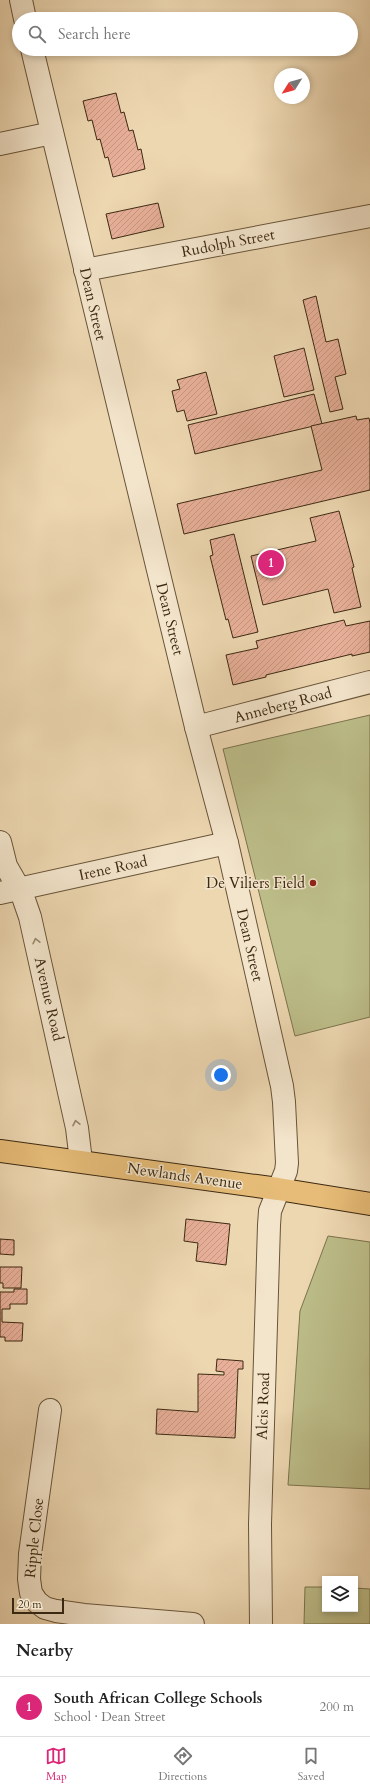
<!DOCTYPE html>
<html lang="en">
<head>
<meta charset="utf-8">
<style>
  body { margin:0; font-family:Cardo,serif; background:#f2f2f2; color:#222 }
  .controls { position:absolute; right:12px; bottom:12px; display:grid; overflow:hidden; border-radius:0px; box-shadow:0 2px 6px #0003 }
  .controls button { width:36px; height:36px; display:grid; place-items:center; padding:0; border:0; border-bottom:1px solid #e0e0e0; background:#fff; color:#222; font:20px sans-serif }
  .compass { position:absolute; left:274px; top:68px; width:36px; height:36px; border-radius:50%; background:#fff; box-shadow:0 2px 6px #0003; rotate:233deg }
  .scale { position:absolute; left:12px; bottom:10px; width:52px; box-sizing:border-box; padding-left:4px; border:2px solid #3c2911; border-top:0; font-size:11px; line-height:14px; white-space:nowrap; color:#3c2911; -webkit-text-stroke:3px #f3e5cc; paint-order:stroke }
  .you { position:absolute; left:221px; top:1075px; width:14px; height:14px; margin:-10px; border:3px solid #fff; border-radius:50%; background:#1a73e8; box-shadow:0 0 0 6px #1a73e833 }
  .badge { display:grid; place-items:center; width:26px; height:26px; border-radius:50%; background:#db2777; color:#fff; font-size:13px; font-weight:700 }
  .pin { position:absolute; translate:-50% -50%; border:2px solid #fff; box-shadow:0 1px 4px #0006 }
  .list { margin:0; padding:0; list-style:none }
  h2 { display:flex; justify-content:space-between; align-items:center; height:52px; margin:0; padding:0 16px; font-size:17px }
  h2 small { font-size:13px; font-weight:400; color:#767676 }
  .list li { display:grid; grid-template-columns:26px 1fr auto; gap:12px; align-items:center; box-sizing:border-box; height:60px; padding:0 16px; border-top:1px solid #e0e0e0 }
  .list b { display:block; font-size:15px; white-space:nowrap }
  .list p { margin:0; font-size:13px; white-space:nowrap; color:#767676 }
  .list em { font-size:13px; font-style:normal; color:#767676 }
  .icon { flex:none; width:22px; height:22px; fill:none; stroke:currentColor; stroke-width:2; stroke-linecap:round; stroke-linejoin:round }
  .map { position:relative; flex:none; width:370px; height:1624px; overflow:hidden }
  .search { position:absolute; background:#fff; box-shadow:0 2px 6px #0003; left:12px; right:12px; top:12px; height:44px; display:flex; align-items:center; gap:10px; box-sizing:border-box; padding:0 14px; border-radius:22px; color:#767676; font-size:15px }
  .sheet { height:112px; background:#fff }
  nav { display:flex; justify-content:space-around; align-items:center; box-sizing:border-box; height:56px; border-top:1px solid #e0e0e0; background:#fff; font-size:11px; color:#767676 }
  nav a { display:grid; justify-items:center; gap:2px }
  nav .on { color:#db2777 }
  .map>svg:first-child { display:block }
  .green { fill:#bcbd89; stroke:#7c734d }
  .building { fill:url(#building-hatch); stroke:#3c2911 }
  .lines { fill:none; stroke-linecap:round; stroke-linejoin:round }
  .minor-casing { stroke:#685439; stroke-width:24 }
  .major-casing { stroke:#3c2911; stroke-width:24 }
  .minor { stroke:#f3e5cc; stroke-width:22 }
  .major { stroke:#e6bc78; stroke-width:22 }
  .oneway { stroke:#98876e }
  .poi-dot { fill:#8f2418; stroke:#f3e5cc; stroke-width:1.5 }
  .labels { text-anchor:middle; stroke-width:3; stroke-linejoin:round; paint-order:stroke }
  .street-label { font-size:15px; fill:#3c2911; stroke:#f3e5cc }
  .poi-label { font-size:15px; fill:#3c2911; stroke:#f3e5cc; text-anchor:end }
</style>
</head>
<body>
<div class="map">
<svg width="370" height="1624" viewBox="0 0 370 1624">
  <defs>
    <pattern id="building-hatch" width="6" height="6" patternUnits="userSpaceOnUse"><rect width="6" height="6" fill="#e8b099"/><path d="M-1 1l2-2M0 6l6-6M5 7l2-2" fill="none" stroke="#c89783"/></pattern>
  </defs>
  <rect width="100%" height="100%" fill="#edd7b1"/>
  <filter id="stains"><feTurbulence type="fractalNoise" baseFrequency=".005" numOctaves="4"/><feColorMatrix values="0 0 0 0 .2 0 0 0 0 .09 0 0 0 0 .02 0 0 0 .5 -.17"/></filter>
  <radialGradient id="worn" r=".72"><stop offset=".6" stop-color="#630" stop-opacity="0"/><stop offset="1" stop-color="#630" stop-opacity=".3"/></radialGradient>
  <g class="green">
    <polygon points="370,715 370,1017 295,1036 223,749"/>
    <polygon points="328,1236 370,1242 370,1489 288,1485 300,1311"/>
    <polygon points="305,1587 325,1587 325,1609 355,1609 355,1588 370,1589 370,1624 304,1624"/>
  </g>
  <g class="building">
    <polygon points="116,93 121,113 124,112 129,131 133,130 138,150 141,149 145,169 113,177 108,157 105,158 100,139 97,140 92,120 88,121 83,101"/>
    <polygon points="158,203 164,227 112,239 106,214"/>
    <polygon points="316,296 326,342 338,339 346,374 335,377 343,409 330,412 303,300"/>
    <polygon points="304,348 314,390 284,397 274,356"/>
    <polygon points="206,372 217,414 187,421 184,410 177,412 172,391 180,389 177,380"/>
    <polygon points="314,394 322,424 195,454 188,425"/>
    <polygon points="356,416 357,420 369,418 370,423 370,490 184,534 177,504 322,470 311,426"/>
    <polygon points="339,511 354,567 352,568 361,607 334,613 328,589 263,605 251,556 316,541 310,518"/>
    <polygon points="234,534 258,632 233,638 228,619 226,620 210,556 213,555 210,540"/>
    <polygon points="344,620 346,626 370,621 370,652 352,656 352,654 266,675 266,677 233,685 226,655 258,648 256,641"/>
    <polygon points="186,1219 230,1224 226,1265 196,1261 198,1243 184,1241"/>
    <polygon points="0,1239 14,1240 14,1255 0,1254"/>
    <polygon points="0,1267 22,1267 21,1288 3,1288 3,1283 0,1283"/>
    <polygon points="14,1289 27,1289 27,1304 10,1304 10,1309 2,1309 2,1322 23,1323 22,1341 5,1341 5,1337 0,1337 0,1292 14,1292"/>
    <polygon points="217,1359 243,1361 243,1369 238,1369 235,1438 156,1434 157,1409 198,1412 198,1374 224,1375 224,1372 216,1371"/>
  </g>
  <g class="lines">
    <defs>
      <g id="minor">
        <polyline points="21,0 25,19"/>
        <polyline points="32,49 196,727 227,843 282,1086 284,1102 287,1163 286,1171 270,1211 269,1225 260,1524 261,1624"/>
        <polyline points="0,144 52,133"/>
        <polyline points="85,270 370,216"/>
        <polyline points="196,727 370,682"/>
        <polyline points="0,842 6,866 22,894 30,917 77,1128 81,1161"/>
        <polyline points="0,893 227,843"/>
        <polyline points="50,1410 30,1554 29,1579 31,1593 37,1602 45,1608 56,1611 84,1615 193,1624"/>
      </g>
      <polyline id="major" points="0,1151 278,1189 370,1204"/>
    </defs>
    <use href="#minor" class="minor-casing"/>
    <use href="#major" class="major-casing"/>
    <use href="#minor" class="minor"/>
    <use href="#major" class="major"/>
  </g>
  <defs><path id="oneway-chevron" d="M-2-3.5L2.5 0L-2 3.5" fill="none" stroke-width="1.6" stroke-linecap="round" stroke-linejoin="round"/></defs>
  <g class="oneway">
    <use href="#oneway-chevron" transform="translate(36 941) rotate(-103)"/>
    <use href="#oneway-chevron" transform="translate(76 1123) rotate(-102)"/>
  </g>
  <circle class="poi-dot" cx="313" cy="883" r="4"/>
  <g class="labels">
    <g class="street-label">
      <text transform="translate(228 243) rotate(-11)" y="5">Rudolph Street</text>
      <text transform="translate(93 304) rotate(77)" y="5">Dean Street</text>
      <text transform="translate(170 619) rotate(76)" y="5">Dean Street</text>
      <text transform="translate(283 705) rotate(-15)" y="5">Anneberg Road</text>
      <text transform="translate(113 868) rotate(-12)" y="5">Irene Road</text>
      <text transform="translate(250 945) rotate(77)" y="5">Dean Street</text>
      <text transform="translate(49 999) rotate(77)" y="5">Avenue Road</text>
      <text transform="translate(185 1176) rotate(8)" y="5">Newlands Avenue</text>
      <text transform="translate(263 1406) rotate(-88)" y="5">Alcis Road</text>
      <text transform="translate(34 1538) rotate(-84)" y="5">Ripple Close</text>
    </g>
    <g class="poi-label">
      <text x="305" y="888">De Viliers Field</text>
    </g>
  </g>
  <rect width="100%" height="100%" filter="url(#stains)"/>
  <rect width="100%" height="100%" fill="url(#worn)"/>
</svg>
<div class="controls">
<button><svg class="icon" aria-label="layers" viewBox="0 0 24 24"><path d="M12 4l9 5-9 5-9-5zM3 14l9 5 9-5"/></svg></button>
</div>
<svg class="compass" viewBox="-18 -18 36 36"><path d="M0-13l5 13h-10z" fill="#e53935"/><path d="M0 13l5-13h-10z" fill="#767676"/></svg>
<div class="scale">20 m</div>
<div class="you"></div>
<div class="pin badge" style="left:271px;top:563px">1</div>
<div class="search"><svg class="icon" aria-label="search" viewBox="0 0 24 24"><circle cx="10" cy="10" r="6"/><path d="M15 15l6 6"/></svg>Search here</div>
</div>
<section class="sheet">
<h2>Nearby<small></small></h2>
<ul class="list">
<li><span class="badge">1</span><div><b>South African College Schools</b><p>School · Dean Street</p></div><em>200 m</em></li>
</ul>
</section>
<nav>
<a class="on"><svg class="icon" aria-label="map" viewBox="0 0 24 24"><path d="M3 6l6-2 6 2 6-2v14l-6 2-6-2-6 2zM9 4v14M15 6v14"/></svg>Map</a>
<a><svg class="icon" aria-label="directions" viewBox="0 0 24 24"><path d="M12 3l9 9-9 9-9-9zM9 14v-3h6M13 9l2 2-2 2"/></svg>Directions</a>
<a><svg class="icon" aria-label="saved" viewBox="0 0 24 24"><path d="M7 4h10v16l-5-4-5 4z"/></svg>Saved</a>
</nav>
</body>
</html>
